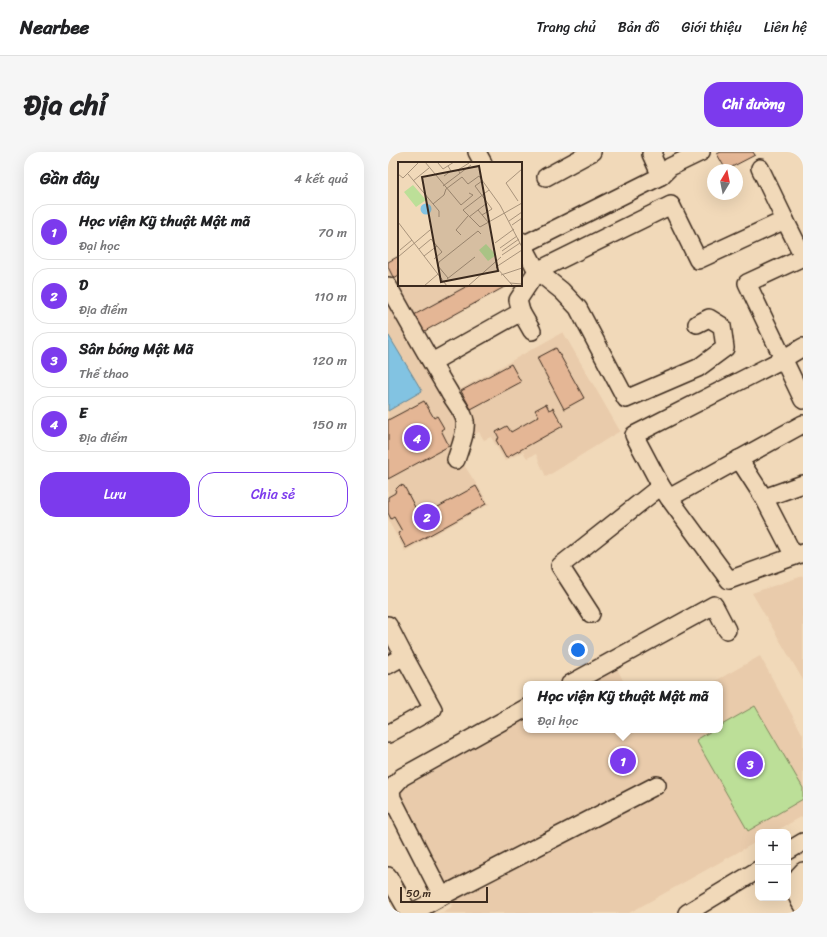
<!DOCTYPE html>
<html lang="vi">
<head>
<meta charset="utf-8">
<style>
  body { margin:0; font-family:Sriracha,sans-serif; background:#f6f6f6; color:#202124 }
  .controls { position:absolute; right:12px; bottom:12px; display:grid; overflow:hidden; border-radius:8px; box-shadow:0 4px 16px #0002 }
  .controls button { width:36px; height:36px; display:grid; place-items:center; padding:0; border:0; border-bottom:1px solid #e0e0e0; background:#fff; color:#202124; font:20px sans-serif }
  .compass { position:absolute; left:319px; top:12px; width:36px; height:36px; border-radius:50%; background:#fff; box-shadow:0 4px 16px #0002; rotate:10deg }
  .scale { position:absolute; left:12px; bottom:10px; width:88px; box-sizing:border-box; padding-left:4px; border:2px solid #3b2a1e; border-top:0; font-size:11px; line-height:14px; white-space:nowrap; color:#3b2a1e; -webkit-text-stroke:3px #f1d9b9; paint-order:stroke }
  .you { position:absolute; left:190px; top:498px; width:14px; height:14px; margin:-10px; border:3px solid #fff; border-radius:50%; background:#1a73e8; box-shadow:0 0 0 6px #1a73e833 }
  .badge { display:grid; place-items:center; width:26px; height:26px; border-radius:50%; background:#7c3aed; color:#fff; font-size:13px; font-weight:700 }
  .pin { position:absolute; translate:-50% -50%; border:2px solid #fff; box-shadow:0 1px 4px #0006 }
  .popup { position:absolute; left:135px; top:529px; width:200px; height:52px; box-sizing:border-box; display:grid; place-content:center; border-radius:8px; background:#fff; filter:drop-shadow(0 1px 3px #0005); font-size:13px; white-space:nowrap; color:#757577 }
  .popup b { font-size:15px; color:#202124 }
  .popup::after { content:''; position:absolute; left:50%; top:100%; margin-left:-8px; border:8px solid transparent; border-top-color:#fff }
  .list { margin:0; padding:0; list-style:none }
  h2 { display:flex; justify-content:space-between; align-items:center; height:52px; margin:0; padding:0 16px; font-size:17px }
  h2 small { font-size:13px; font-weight:400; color:#757577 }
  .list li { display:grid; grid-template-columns:26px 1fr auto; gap:12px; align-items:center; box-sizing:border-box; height:56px; margin:0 8px 8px; padding:0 8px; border:1px solid #e0e0e0; border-radius:16px }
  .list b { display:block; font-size:15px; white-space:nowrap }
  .list p { margin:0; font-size:13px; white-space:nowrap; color:#757577 }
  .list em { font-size:13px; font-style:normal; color:#757577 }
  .actions { display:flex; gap:8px; padding:12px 16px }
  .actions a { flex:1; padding:9px 0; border:1px solid #7c3aed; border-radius:16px; text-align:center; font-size:14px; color:#7c3aed }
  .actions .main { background:#7c3aed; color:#fff }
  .map { position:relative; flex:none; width:415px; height:761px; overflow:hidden; border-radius:16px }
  header { display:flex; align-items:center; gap:24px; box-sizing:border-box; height:56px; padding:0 20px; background:#fff; border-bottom:1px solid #e0e0e0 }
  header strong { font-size:19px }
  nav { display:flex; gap:22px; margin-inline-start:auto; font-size:14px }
  .intro { display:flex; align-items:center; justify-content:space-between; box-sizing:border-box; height:96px; padding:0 24px }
  h1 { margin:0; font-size:28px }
  .button { padding:10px 18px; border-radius:16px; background:#7c3aed; color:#fff; font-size:14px; font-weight:700 }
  main { display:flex; gap:24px; padding:0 24px }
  aside { flex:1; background:#fff; border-radius:16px; box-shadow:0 4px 16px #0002 }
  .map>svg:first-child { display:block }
  .built { fill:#e9cbab }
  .green { fill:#bcdf98; stroke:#7c845b }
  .water { fill:#82c3e2; stroke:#668694 }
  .building { fill:#e4b695; stroke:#3b2a1e }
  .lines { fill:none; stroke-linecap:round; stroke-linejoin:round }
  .minor-casing { stroke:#3b2a1e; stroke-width:20 }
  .minor { stroke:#f1d9b9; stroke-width:17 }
  .inset-road { fill:none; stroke:#a8937b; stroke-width:1 }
  .view { fill:#3b2a1e; fill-opacity:0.15; stroke:#3b2a1e; stroke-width:2 }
  .inset-edge { fill:none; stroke:#3b2a1e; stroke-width:2 }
</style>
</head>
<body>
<header>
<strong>Nearbee</strong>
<nav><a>Trang chủ</a><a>Bản đồ</a><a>Giới thiệu</a><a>Liên hệ</a></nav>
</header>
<div class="intro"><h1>Địa chỉ</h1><a class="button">Chỉ đường</a></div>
<main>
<aside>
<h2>Gần đây<small>4 kết quả</small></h2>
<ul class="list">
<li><span class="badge">1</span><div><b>Học viện Kỹ thuật Mật mã</b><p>Đại học</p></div><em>70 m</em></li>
<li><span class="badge">2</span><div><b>D</b><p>Địa điểm</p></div><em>110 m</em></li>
<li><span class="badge">3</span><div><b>Sân bóng Mật Mã</b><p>Thể thao</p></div><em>120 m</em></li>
<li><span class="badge">4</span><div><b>E</b><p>Địa điểm</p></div><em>150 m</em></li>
</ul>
<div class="actions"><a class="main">Lưu</a><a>Chia sẻ</a></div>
</aside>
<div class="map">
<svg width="415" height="761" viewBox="0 0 415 761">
  <rect width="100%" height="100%" fill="#f1d9b9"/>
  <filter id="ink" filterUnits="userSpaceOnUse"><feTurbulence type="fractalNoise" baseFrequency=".025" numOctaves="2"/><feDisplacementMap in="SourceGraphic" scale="8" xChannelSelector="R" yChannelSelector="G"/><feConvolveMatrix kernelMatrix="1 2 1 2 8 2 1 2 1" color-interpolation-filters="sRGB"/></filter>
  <g filter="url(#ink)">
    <g class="built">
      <polygon points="11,104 11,133 120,133 33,181 0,122 0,110"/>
      <polygon points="0,146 66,241 175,180 232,279 158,325 148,302 139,306 135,300 117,309 103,285 96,288 91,280 71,290 71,305 101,352 17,399 0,368"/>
      <polygon points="415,424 415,528 364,441"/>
      <polygon points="372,504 415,583 415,664 386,680 370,680 370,689 241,761 53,761 65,754 5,644 6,636 138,563 138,578 332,578 332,532 322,532"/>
      <polygon points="227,513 237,532 194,532"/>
    </g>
    <polygon class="green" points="367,554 415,636 415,647 360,679 308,588 325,578 332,578 332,574"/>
    <polygon class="water" points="0,184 1,184 34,239 0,259"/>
    <g class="building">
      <polygon points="333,0 365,0 367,3 338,18 329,2"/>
      <polygon points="11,104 11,124 6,127 0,115 0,110"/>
      <polygon points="81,133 120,133 35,180 26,163"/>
      <polygon points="168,196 196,246 176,257 149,206"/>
      <polygon points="123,212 133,230 83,257 73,239"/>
      <polygon points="36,249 46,266 49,264 56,276 53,278 61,294 0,327 0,268"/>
      <polygon points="158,252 161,258 165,256 175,274 118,306 108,288 111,286 108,280 119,274 123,280 151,264 147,258"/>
      <polygon points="12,333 16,334 32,365 88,334 98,352 18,396 10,381 14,379 6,365 3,367 0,361 0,345 7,341 8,337"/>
    </g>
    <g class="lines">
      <defs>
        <g id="minor">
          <polyline points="89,0 95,11"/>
          <polyline points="266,0 263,2 273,24"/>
          <polyline points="372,16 397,68"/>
          <polyline points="158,25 204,0"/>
          <polyline points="133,89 149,119 174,139 190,156 238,247 310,216 337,196 334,174 321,166 309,172"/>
          <polyline points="135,93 273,24 282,15 313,0"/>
          <polyline points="415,105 359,131 415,248"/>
          <path d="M0 134C20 169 40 205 61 240 65 248 76 260 77 269 79 279 71 298 68 308"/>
          <polyline points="133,160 144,179"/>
          <polyline points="415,195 395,207 246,283 273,334 281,346 341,428 415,401"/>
          <polyline points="44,210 133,160 130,148 149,119 283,53 310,108 397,68 415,104"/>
          <polyline points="351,307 376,346 406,404"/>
          <polyline points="281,346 415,272"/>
          <polyline points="376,346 415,332"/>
          <polyline points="203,462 172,414 273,334"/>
          <polyline points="0,473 16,504"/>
          <polyline points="0,513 16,504 45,557 0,582"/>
          <polyline points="182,532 326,453 339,478"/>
          <polyline points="400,699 415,690"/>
          <path d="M415 719C403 730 407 743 415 755"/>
          <polyline points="0,724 21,761"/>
          <polyline points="54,744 4,646 3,637 14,625 138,556"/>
          <polyline points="24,761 54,744 269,633"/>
          <polyline points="299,761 370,718"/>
        </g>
      </defs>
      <use href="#minor" class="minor-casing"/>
      <use href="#minor" class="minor"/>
    </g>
  </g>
  <g transform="translate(10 10)">
    <rect width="124" height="124" fill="#f1d9b9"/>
    <path d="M15 23 28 38 18 45 6 30ZM88 82 98 93 90 99 81 88Z" fill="#bcdf98"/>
    <path d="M22.5 47a5.5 5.5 0 1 1 11 0a5.5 5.5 0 1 1-11 0Z" fill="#82c3e2"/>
    <path class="inset-road" d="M27 0 63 43 75 33 71 31M40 1 45 7 56 0M62 11 60 8 71 1M0 12 5 16 21 0M10 12 41 49V55M46 14 53 9 50 4M15 19 31 6M84 19 77 24 94 47 84 53M45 24 73 3M91 28 65 48 82 65 124 41M120 39 108 21 124 7M35 42 46 33 48 27 64 15 70 22 81 14 102 43 124 85M80 48 90 60M71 55 89 41M111 59 124 50M0 60 49 124M114 63 124 56M63 73 58 68 70 54M97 81 116 67M102 86 119 74M21 87 33 77 39 84M2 88 14 78M104 89 121 77M104 93 122 81M26 94 39 84 44 90 36 97M0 95 32 68M103 113 124 106M50 116 40 104 41 100 80 69 83 72M49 117 77 95M112 121 124 122M26 124 40 112M70 124 103 95M115 124 98 105 124 88"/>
    <path class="view" d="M81 4 100 109 43 120 24 15Z"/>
    <rect width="124" height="124" class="inset-edge"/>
  </g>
</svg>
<div class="controls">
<button>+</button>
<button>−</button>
</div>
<svg class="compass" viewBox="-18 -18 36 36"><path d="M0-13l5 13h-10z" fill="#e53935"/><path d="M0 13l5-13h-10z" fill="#757577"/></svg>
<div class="scale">50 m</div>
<div class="you"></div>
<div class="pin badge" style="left:235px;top:609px">1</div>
<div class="popup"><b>Học viện Kỹ thuật Mật mã</b>Đại học</div>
<div class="pin badge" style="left:39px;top:365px">2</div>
<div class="pin badge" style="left:362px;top:612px">3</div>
<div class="pin badge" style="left:29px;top:286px">4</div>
</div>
</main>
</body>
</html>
